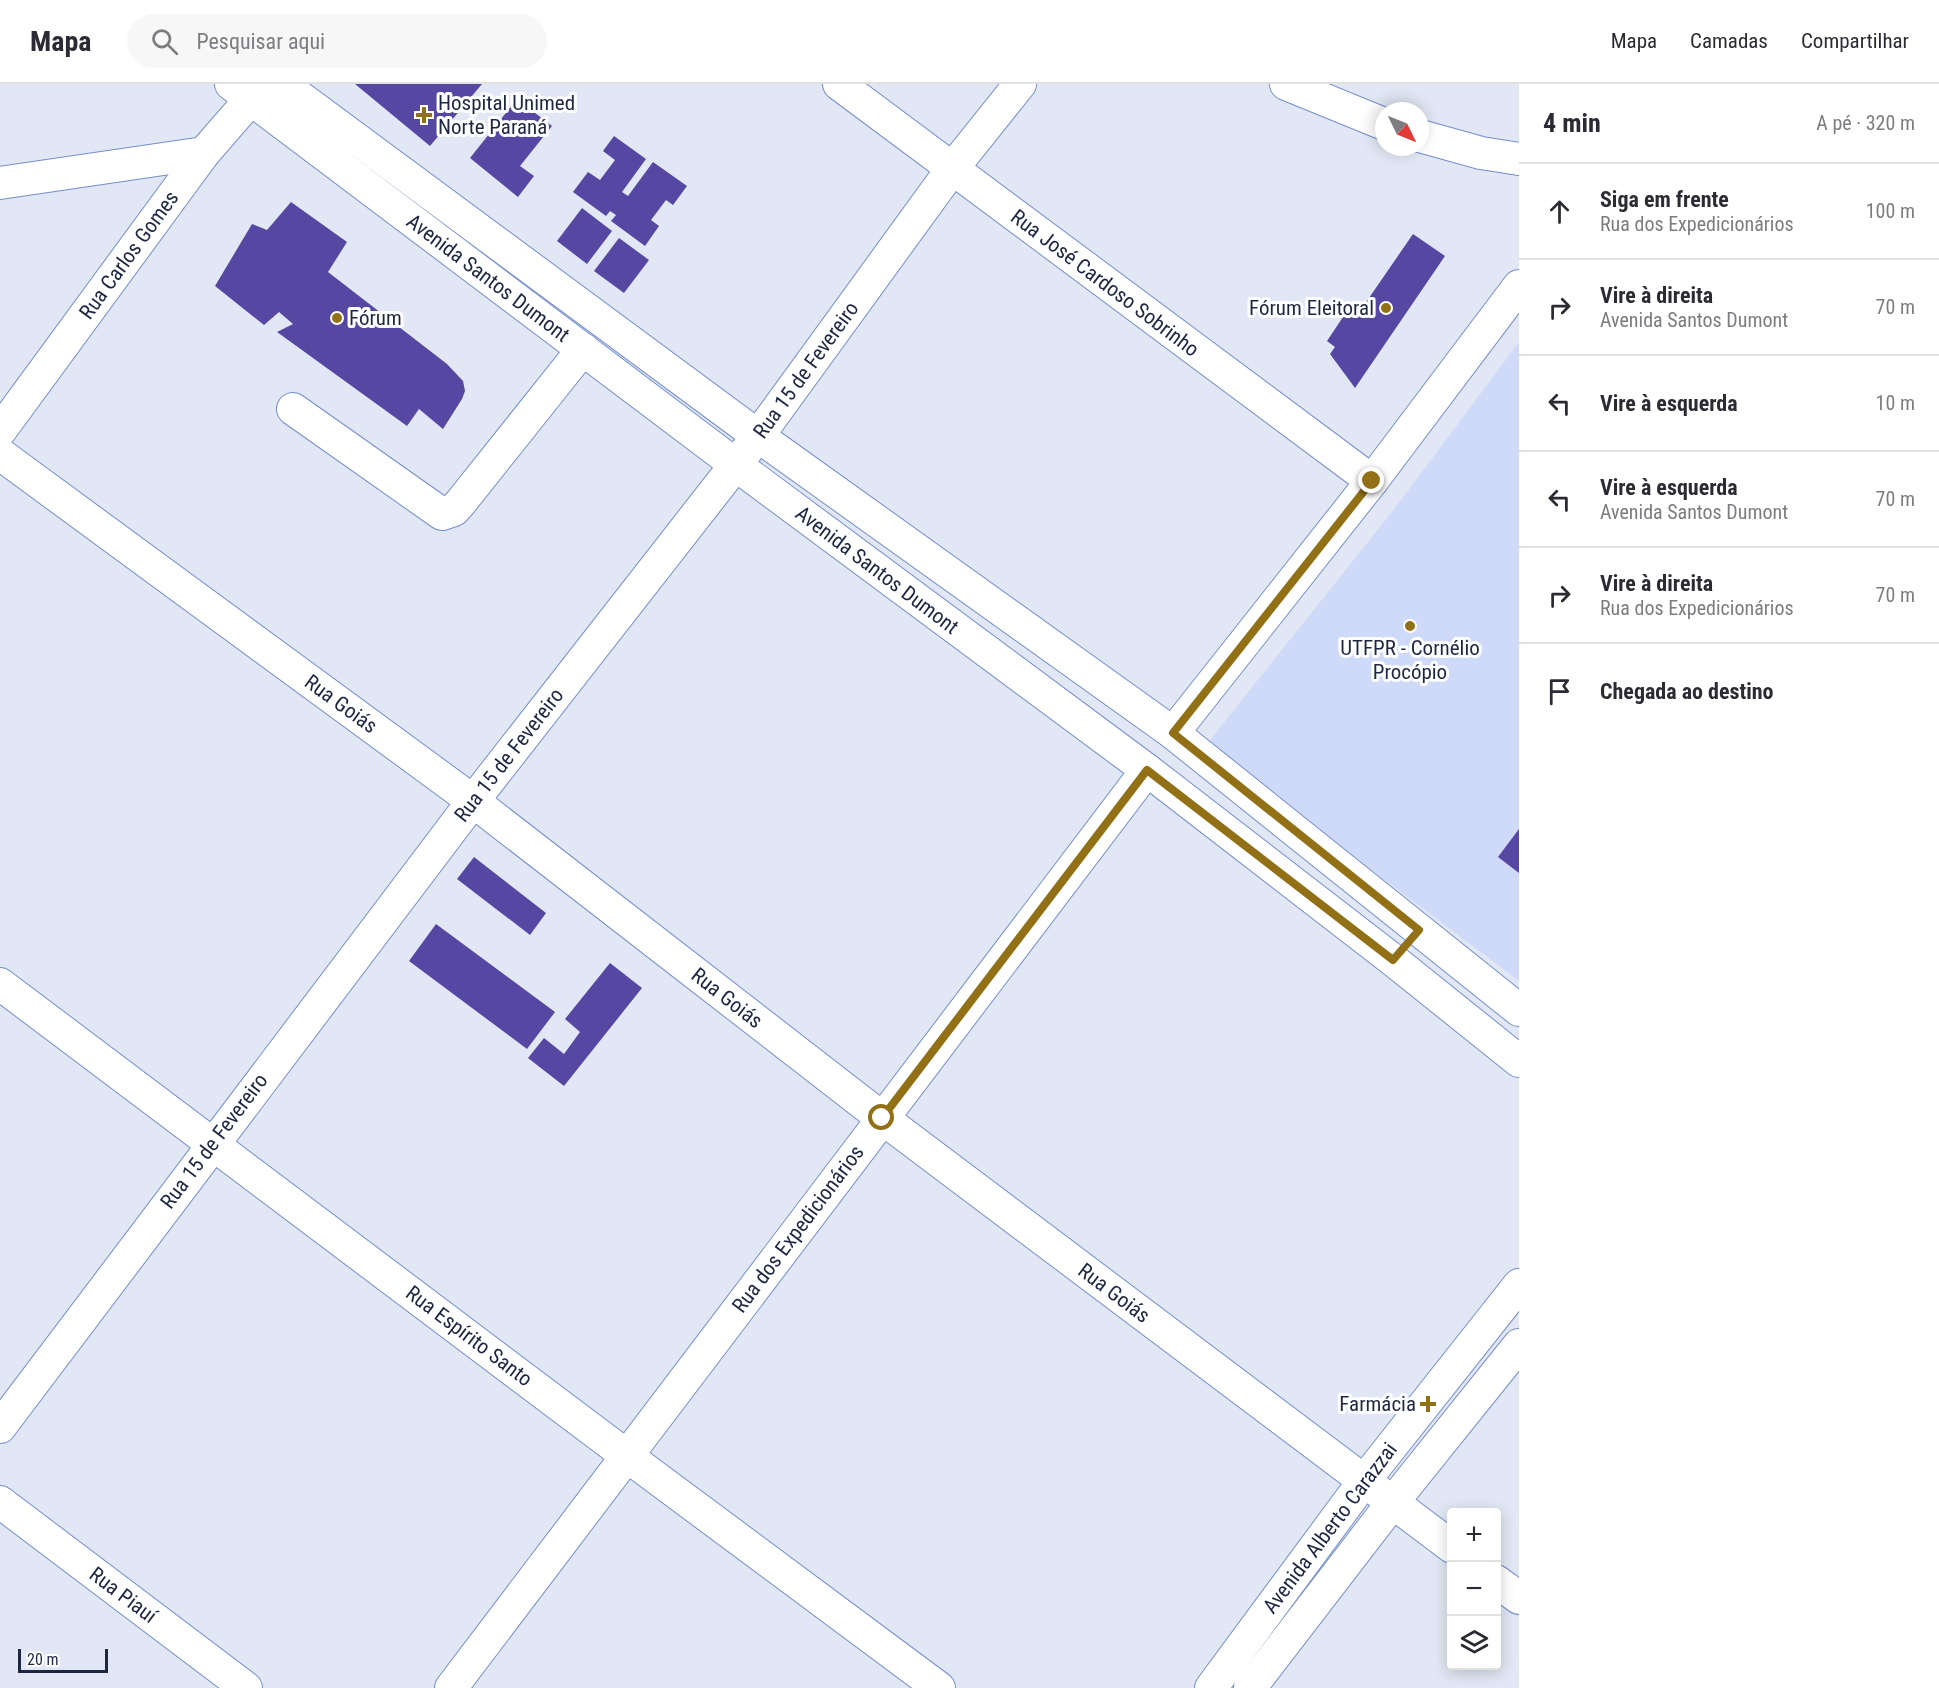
<!DOCTYPE html>
<html lang="pt">
<head>
<meta charset="utf-8">
<style>
  body { margin:0; font-family:"Roboto Condensed",sans-serif; background:#f7f7f7; color:#2b2b33 }
  .controls { position:absolute; right:18px; bottom:18px; display:grid; overflow:hidden; border-radius:6px; box-shadow:0 3px 15px #0003 }
  .controls button { width:54px; height:54px; display:grid; place-items:center; padding:0; border:0; border-bottom:2px solid #e1e1e2; background:#fff; color:#2b2b33; font:30px sans-serif }
  .compass { position:absolute; left:1375px; top:18px; width:54px; height:54px; border-radius:50%; background:#fff; box-shadow:0 3px 15px #0003; rotate:133deg }
  .scale { position:absolute; left:18px; bottom:15px; width:90px; box-sizing:border-box; padding-left:6px; border:3px solid #1d2741; border-top:0; font-size:16px; line-height:21px; white-space:nowrap; color:#1d2741; -webkit-text-stroke:4px #fff; paint-order:stroke }
  .stop { position:absolute; width:18px; height:18px; margin:-14px; border:4px solid #917016; border-radius:50%; background:#fff }
  .stop.end { background:#917016; border-color:#fff; box-shadow:0 2px 6px #0008 }
  .list { margin:0; padding:0; list-style:none }
  h2 { display:flex; justify-content:space-between; align-items:center; height:78px; margin:0; padding:0 24px; font-size:26px }
  h2 small { font-size:20px; font-weight:400; color:#7c7c81 }
  .list li { display:grid; grid-template-columns:39px 1fr auto; gap:18px; align-items:center; box-sizing:border-box; height:96px; padding:0 24px; border-top:2px solid #e1e1e2 }
  .list b { display:block; font-size:22px; white-space:nowrap }
  .list p { margin:0; font-size:20px; white-space:nowrap; color:#7c7c81 }
  .list em { font-size:20px; font-style:normal; color:#7c7c81 }
  .icon { flex:none; width:33px; height:33px; fill:none; stroke:currentColor; stroke-width:2; stroke-linecap:round; stroke-linejoin:round }
  .map { position:relative; flex:none; width:1519px; height:1604px; overflow:hidden }
  header { display:flex; align-items:center; gap:36px; box-sizing:border-box; height:84px; padding:0 30px; background:#fff; border-bottom:2px solid #e1e1e2 }
  header strong { font-size:28px }
  nav { display:flex; gap:33px; margin-inline-start:auto; font-size:21px }
  .search { width:420px; height:54px; background:#f7f7f7; display:flex; align-items:center; gap:15px; box-sizing:border-box; padding:0 21px; border-radius:33px; color:#7c7c81; font-size:22px }
  main { display:flex }
  aside { flex:1; background:#fff }
  .map>svg:first-child { display:block }
  .built { fill:#cedaf8 }
  .building { fill:#5647a2 }
  .lines { fill:none; stroke-linecap:round; stroke-linejoin:round }
  .minor-casing { stroke:#758ecd; stroke-width:34 }
  .minor { stroke:#fff; stroke-width:32 }
  .route { stroke:#917016; stroke-width:8 }
  .poi-dot { fill:#917016; stroke:#fff; stroke-width:2 }
  .labels { text-anchor:middle; stroke-width:6; stroke-linejoin:round; paint-order:stroke }
  .poi-label { font-size:21px; fill:#1d2741; stroke:#fff; text-anchor:start }
  .street-label { font-size:21px; fill:#1d2741; stroke:#fff }
</style>
</head>
<body>
<header>
<strong>Mapa</strong>
<div class="search"><svg class="icon" aria-label="search" viewBox="0 0 24 24"><circle cx="10" cy="10" r="6"/><path d="M15 15l6 6"/></svg>Pesquisar aqui</div>
<nav><a>Mapa</a><a>Camadas</a><a>Compartilhar</a></nav>
</header>
<main>
<div class="map">
<svg width="1519" height="1604" viewBox="0 0 1519 1604">
  <rect width="100%" height="100%" fill="#e1e7f4"/>
  <polygon class="built" points="1519,258 1519,897 1206,661 1395,424"/>
  <g class="building">
    <polygon points="355,0 482,0 430,62"/>
    <polygon points="517,15 552,42 520,82 534,92 518,113 470,74"/>
    <polygon points="614,52 646,75 622,108 628,112 653,78 687,102 673,121 666,116 651,136 659,142 645,162 611,137 616,131 610,127 606,132 573,108 588,88 600,96 615,76 603,67"/>
    <polygon points="291,118 347,158 328,188 447,280 463,297 465,307 462,315 443,345 419,325 407,342 277,248 293,240 279,228 264,241 215,202 252,140 267,146"/>
    <polygon points="582,124 612,147 587,180 557,157"/>
    <polygon points="1413,150 1445,172 1355,304 1330,270 1335,263 1327,257 1351,221 1360,227"/>
    <polygon points="619,154 649,176 624,209 594,187"/>
    <polygon points="1519,745 1519,789 1498,773"/>
    <polygon points="474,773 546,829 530,851 457,795"/>
    <polygon points="436,840 555,928 527,965 409,877"/>
    <polygon points="610,879 642,904 564,1002 528,974 544,954 564,970 580,948 565,935"/>
  </g>
  <g class="lines">
    <defs>
      <g id="minor">
        <polyline points="231,0 736,381 1147,686 1393,876 1519,977"/>
        <polyline points="282,0 758,352 1173,649 1519,926"/>
        <polyline points="839,0 1372,397"/>
        <polyline points="1286,0 1384,40"/>
        <polyline points="1420,52 1481,69 1519,75"/>
        <polyline points="0,99 204,69"/>
        <polyline points="293,325 442,430 454,426 461,418 583,265"/>
        <polyline points="0,347 204,69 264,0"/>
        <polyline points="0,370 473,717 882,1034 1452,1463"/>
        <polyline points="1173,649 1372,397 1519,202"/>
        <polyline points="0,900 627,1372 939,1604"/>
        <polyline points="0,1343 473,717 758,352 952,85 1020,0"/>
        <polyline points="0,1418 246,1604"/>
        <polyline points="1496,1497 1519,1514"/>
        <polyline points="451,1604 1147,686"/>
        <polyline points="1211,1604 1364,1397 1519,1201"/>
        <polyline points="1250,1604 1393,1418 1519,1261"/>
      </g>
    </defs>
    <use href="#minor" class="minor-casing"/>
    <use href="#minor" class="minor"/>
  </g>
  <g class="lines">
    <polyline class="route" points="882,1034 1147,686 1393,876 1419,846 1173,649 1372,397"/>
  </g>
  <g class="poi-dot">
    <path d="M421 22h6v6h6v6h-6v6h-6v-6h-6v-6h6z"/>
    <circle cx="1386" cy="224" r="6"/>
    <circle cx="337" cy="234" r="6"/>
    <circle cx="1410" cy="542" r="6"/>
    <path d="M1425 1311h6v6h6v6h-6v6h-6v-6h-6v-6h6z"/>
  </g>
  <g class="labels">
    <g class="poi-label">
      <text x="438" y="26">Hospital Unimed<tspan x="438" dy="24">Norte Paraná</tspan></text>
      <text x="1374" y="231" text-anchor="end">Fórum Eleitoral</text>
      <text x="349" y="241">Fórum</text>
      <text x="1410" y="571" text-anchor="middle">UTFPR - Cornélio<tspan x="1410" dy="24">Procópio</tspan></text>
      <text x="1416" y="1327" text-anchor="end">Farmácia</text>
    </g>
    <g class="street-label">
      <text transform="translate(129 171) rotate(-54)" y="7">Rua Carlos Gomes</text>
      <text transform="translate(488 194) rotate(37)" y="7">Avenida Santos Dumont</text>
      <text transform="translate(1105 199) rotate(37)" y="7">Rua José Cardoso Sobrinho</text>
      <text transform="translate(806 286) rotate(-54)" y="7">Rua 15 de Fevereiro</text>
      <text transform="translate(877 486) rotate(37)" y="7">Avenida Santos Dumont</text>
      <text transform="translate(341 620) rotate(36)" y="7">Rua Goiás</text>
      <text transform="translate(509 671) rotate(-52)" y="7">Rua 15 de Fevereiro</text>
      <text transform="translate(727 914) rotate(38)" y="7">Rua Goiás</text>
      <text transform="translate(214 1057) rotate(-53)" y="7">Rua 15 de Fevereiro</text>
      <text transform="translate(798 1145) rotate(-53)" y="7">Rua dos Expedicionários</text>
      <text transform="translate(1114 1209) rotate(37)" y="7">Rua Goiás</text>
      <text transform="translate(469 1252) rotate(37)" y="7">Rua Espírito Santo</text>
      <text transform="translate(1330 1444) rotate(-53)" y="7">Avenida Alberto Carazzai</text>
      <text transform="translate(123 1511) rotate(37)" y="7">Rua Piauí</text>
    </g>
  </g>
</svg>
<div class="controls">
<button>+</button>
<button>−</button>
<button><svg class="icon" aria-label="layers" viewBox="0 0 24 24"><path d="M12 4l9 5-9 5-9-5zM3 14l9 5 9-5"/></svg></button>
</div>
<svg class="compass" viewBox="-18 -18 36 36"><path d="M0-13l5 13h-10z" fill="#e53935"/><path d="M0 13l5-13h-10z" fill="#7c7c81"/></svg>
<div class="scale">20 m</div>
<div class="stop" style="left:882px;top:1034px"></div>
<div class="stop end" style="left:1372px;top:397px"></div>
</div>
<aside>
<h2>4 min<small>A pé · 320 m</small></h2>
<ul class="list">
<li><svg class="icon" aria-label="ahead" viewBox="0 0 24 24"><path d="M12 20V5M6 11l6-6 6 6"/></svg><div><b>Siga em frente</b><p>Rua dos Expedicionários</p></div><em>100 m</em></li>
<li><svg class="icon" aria-label="right" viewBox="0 0 24 24"><path d="M7 20v-9h11M14 6l5 5-5 5"/></svg><div><b>Vire à direita</b><p>Avenida Santos Dumont</p></div><em>70 m</em></li>
<li><svg class="icon" aria-label="left" viewBox="0 0 24 24"><path d="M17 20v-9H6M10 6l-5 5 5 5"/></svg><div><b>Vire à esquerda</b></div><em>10 m</em></li>
<li><svg class="icon" aria-label="left" viewBox="0 0 24 24"><path d="M17 20v-9H6M10 6l-5 5 5 5"/></svg><div><b>Vire à esquerda</b><p>Avenida Santos Dumont</p></div><em>70 m</em></li>
<li><svg class="icon" aria-label="right" viewBox="0 0 24 24"><path d="M7 20v-9h11M14 6l5 5-5 5"/></svg><div><b>Vire à direita</b><p>Rua dos Expedicionários</p></div><em>70 m</em></li>
<li><svg class="icon" aria-label="arrive" viewBox="0 0 24 24"><path d="M6 21V4h12l-3 4 3 4H6"/></svg><div><b>Chegada ao destino</b></div></li>
</ul>
</aside>
</main>
</body>
</html>
